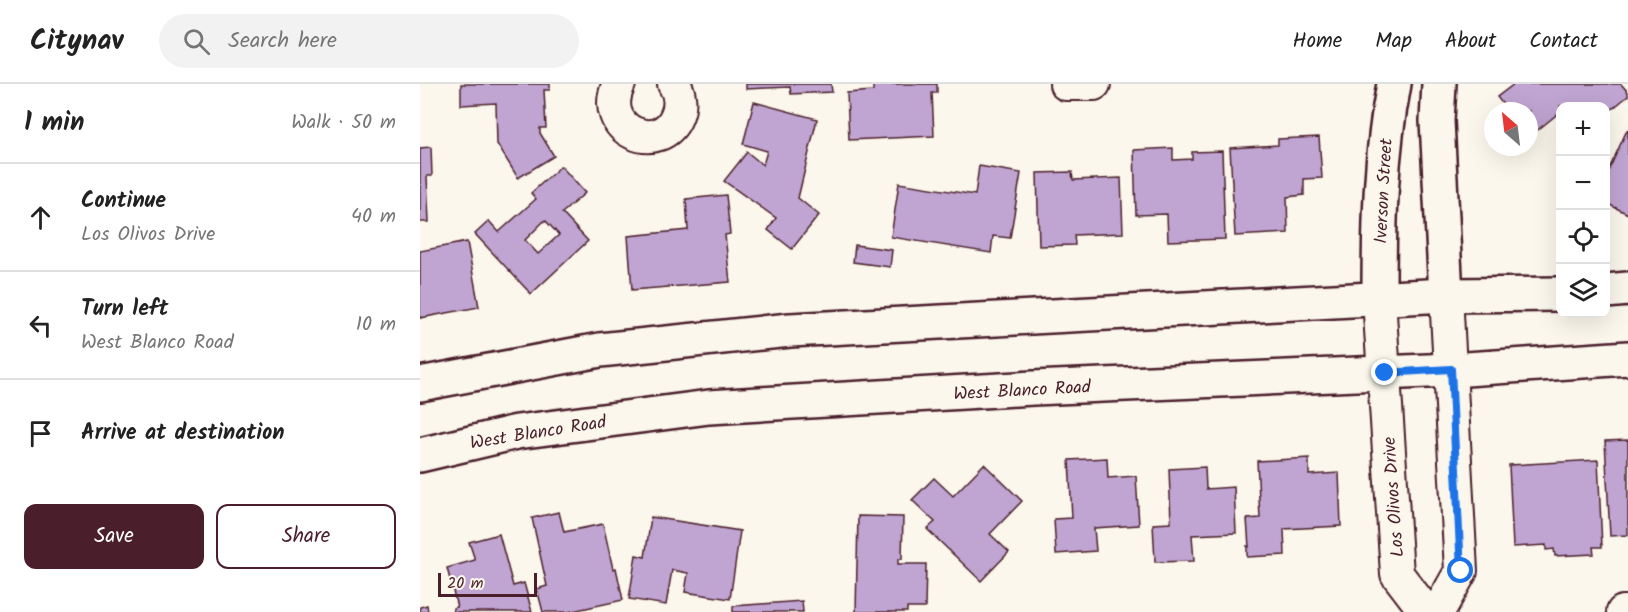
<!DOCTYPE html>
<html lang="en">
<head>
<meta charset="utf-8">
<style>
  body { margin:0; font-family:Kalam,sans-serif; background:#f2f2f2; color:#222 }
  .controls { position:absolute; right:18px; top:18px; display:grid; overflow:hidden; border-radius:12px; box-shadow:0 6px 24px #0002 }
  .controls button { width:54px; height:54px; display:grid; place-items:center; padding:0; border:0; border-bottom:2px solid #e0e0e0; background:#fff; color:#222; font:30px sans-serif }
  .compass { position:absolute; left:1064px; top:18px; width:54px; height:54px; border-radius:50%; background:#fff; box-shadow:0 6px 24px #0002; rotate:332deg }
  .scale { position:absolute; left:18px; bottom:15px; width:99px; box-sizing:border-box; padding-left:6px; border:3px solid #4a1f2b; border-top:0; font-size:16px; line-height:21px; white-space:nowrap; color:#4a1f2b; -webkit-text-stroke:4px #fbf7ec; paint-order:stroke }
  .stop { position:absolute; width:18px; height:18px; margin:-14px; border:4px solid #1a73e8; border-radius:50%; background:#fff }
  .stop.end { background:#1a73e8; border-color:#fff; box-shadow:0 2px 6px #0008 }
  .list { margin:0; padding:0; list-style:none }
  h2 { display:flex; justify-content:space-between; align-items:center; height:78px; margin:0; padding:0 24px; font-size:26px }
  h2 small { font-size:20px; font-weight:400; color:#767676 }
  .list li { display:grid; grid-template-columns:39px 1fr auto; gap:18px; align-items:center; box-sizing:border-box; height:108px; padding:0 24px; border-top:2px solid #e0e0e0 }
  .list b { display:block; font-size:22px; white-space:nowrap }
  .list p { margin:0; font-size:20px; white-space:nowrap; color:#767676 }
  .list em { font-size:20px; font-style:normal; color:#767676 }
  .actions { display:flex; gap:12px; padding:18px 24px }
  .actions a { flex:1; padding:14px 0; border:2px solid #4a1f2b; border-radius:12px; text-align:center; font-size:21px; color:#4a1f2b }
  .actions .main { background:#4a1f2b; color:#fff }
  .icon { flex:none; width:33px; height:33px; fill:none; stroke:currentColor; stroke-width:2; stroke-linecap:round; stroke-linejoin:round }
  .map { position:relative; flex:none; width:1208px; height:528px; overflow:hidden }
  header { display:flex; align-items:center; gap:36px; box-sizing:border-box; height:84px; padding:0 30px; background:#fff; border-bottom:2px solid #e0e0e0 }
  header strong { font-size:28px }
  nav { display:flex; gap:33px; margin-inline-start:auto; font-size:21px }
  .search { width:420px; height:54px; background:#f2f2f2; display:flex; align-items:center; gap:15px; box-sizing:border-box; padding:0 21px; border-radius:33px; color:#767676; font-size:22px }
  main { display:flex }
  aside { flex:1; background:#fff }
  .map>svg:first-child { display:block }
  .building { fill:#c0a5d2; stroke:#4a1f2b; stroke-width:1.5; fill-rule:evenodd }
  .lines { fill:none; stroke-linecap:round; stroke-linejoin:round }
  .minor-casing { stroke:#4a1f2b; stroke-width:36 }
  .tertiary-casing { stroke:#4a1f2b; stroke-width:38 }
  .primary-casing { stroke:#4a1f2b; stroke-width:38 }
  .minor { stroke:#fbf7ec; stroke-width:32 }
  .tertiary { stroke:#fbf7ec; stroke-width:33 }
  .primary { stroke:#fbf7ec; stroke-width:33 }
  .route { stroke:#1a73e8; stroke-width:8 }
  .labels { text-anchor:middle; stroke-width:4.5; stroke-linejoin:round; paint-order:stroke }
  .street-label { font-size:18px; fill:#4a1f2b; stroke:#fbf7ec }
</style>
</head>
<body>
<header>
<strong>Citynav</strong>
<div class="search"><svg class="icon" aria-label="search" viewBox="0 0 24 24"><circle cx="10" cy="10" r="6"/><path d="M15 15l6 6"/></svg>Search here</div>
<nav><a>Home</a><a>Map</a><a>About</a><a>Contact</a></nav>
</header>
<main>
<aside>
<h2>1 min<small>Walk · 50 m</small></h2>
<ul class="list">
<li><svg class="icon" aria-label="ahead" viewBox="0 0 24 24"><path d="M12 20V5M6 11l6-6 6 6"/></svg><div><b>Continue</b><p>Los Olivos Drive</p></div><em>40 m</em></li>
<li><svg class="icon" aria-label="left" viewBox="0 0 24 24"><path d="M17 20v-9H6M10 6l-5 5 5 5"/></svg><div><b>Turn left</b><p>West Blanco Road</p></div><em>10 m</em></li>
<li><svg class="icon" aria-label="arrive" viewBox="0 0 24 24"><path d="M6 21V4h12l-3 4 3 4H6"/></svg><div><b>Arrive at destination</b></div></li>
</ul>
<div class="actions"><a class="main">Save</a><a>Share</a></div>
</aside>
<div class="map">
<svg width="1208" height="528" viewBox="0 0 1208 528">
  <rect width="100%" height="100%" fill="#fbf7ec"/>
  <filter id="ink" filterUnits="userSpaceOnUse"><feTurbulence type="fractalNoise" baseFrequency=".0167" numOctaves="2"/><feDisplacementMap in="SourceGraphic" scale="12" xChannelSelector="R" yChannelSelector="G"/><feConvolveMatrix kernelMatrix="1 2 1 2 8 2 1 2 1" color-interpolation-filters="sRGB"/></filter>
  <g filter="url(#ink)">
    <g class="building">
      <polygon points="41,0 130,0 130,6 124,6 126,44 120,44 120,49 134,72 98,94 77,60 76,19 41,21"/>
      <polygon points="326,0 411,0 412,8 371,10 370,3 326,5"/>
      <polygon points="453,0 517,0 517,9 512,9 514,52 429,56 427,9 453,7"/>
      <polygon points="1094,0 1201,0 1208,8 1208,12 1186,30 1186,22 1140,22 1140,28 1109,53 1109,27 1088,27 1077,13"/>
      <polygon points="334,18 397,35 378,114 399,131 372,165 348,146 356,134 304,97 327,68 343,81 347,67 323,60"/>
      <polygon points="1207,46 1208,46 1208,130 1186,119 1186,92"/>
      <polygon points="899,53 902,94 884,95 884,111 867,113 868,149 815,152 810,64 858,61 858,55"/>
      <polygon points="11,63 12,92 7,92 9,138 0,138 0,64"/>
      <polygon points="753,64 753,76 772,75 772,68 802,67 805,155 748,157 747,130 716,131 714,66"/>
      <path d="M141 82 165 109 142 129 168 157 111 210 55 150 69 137 79 148 116 115 111 109ZM125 136 139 151 118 170 105 156Z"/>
      <polygon points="559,82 601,89 590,154 573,152 571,169 471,153 479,99 555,111"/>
      <polygon points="652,88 653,96 701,94 703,149 654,151 655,161 619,162 617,89"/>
      <polygon points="306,111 310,150 305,151 310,198 212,206 208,152 268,146 266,115"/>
      <polygon points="47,158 59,223 0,234 0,167"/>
      <polygon points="435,161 472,166 470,183 433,178"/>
      <polygon points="1208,356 1208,451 1190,452 1185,357"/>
      <polygon points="687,374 688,394 716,392 719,441 674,444 676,467 636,470 634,435 652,434 649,376"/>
      <polygon points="889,374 889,391 919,389 921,442 864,445 865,471 827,473 827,462 829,463 827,435 840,434 837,377"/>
      <polygon points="1178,376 1182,463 1173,463 1174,470 1135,472 1134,465 1126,466 1126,461 1093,463 1089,381"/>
      <polygon points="564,380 602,417 570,450 589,468 561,497 507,445 515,438 492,416 514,394 533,412"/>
      <polygon points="785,383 786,405 814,403 816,449 772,451 774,477 735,478 733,440 751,439 749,385"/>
      <polygon points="139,428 144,448 183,440 193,485 196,484 203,516 148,528 123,528 117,505 127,502 112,434"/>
      <polygon points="438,432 483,433 482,475 478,475 478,480 506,480 505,524 487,524 487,528 436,528"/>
      <polygon points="231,433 320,447 310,515 265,508 268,489 252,486 246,521 209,515 216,471 225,473"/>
      <polygon points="79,450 93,502 104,499 112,528 34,528 33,524 37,523 27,484 55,476 49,458"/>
      <polygon points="382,517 383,528 313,528 313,522"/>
      <polygon points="7,521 8,528 0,528 0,523"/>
    </g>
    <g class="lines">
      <defs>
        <g id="minor">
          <path d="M199 0C176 47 241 73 257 31 261 21 260 9 254 0"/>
          <polyline points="646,0 674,0"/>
          <polyline points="959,215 977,490 1006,528"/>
          <polyline points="1018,528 1041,487 1026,211"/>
          <polyline points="1203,528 1208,528"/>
        </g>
        <g id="tertiary">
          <polyline points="1019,0 1017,37 1026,211"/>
          <path d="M959 215C959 143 960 71 974 0"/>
        </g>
        <g id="primary">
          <polyline points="1186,207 1208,205"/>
          <polyline points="0,300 180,266 370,246 1026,211 1140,210"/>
          <polyline points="0,371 97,348 289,323 613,304 1031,286 1208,274"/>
        </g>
      </defs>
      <use href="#minor" class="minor-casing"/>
      <use href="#tertiary" class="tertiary-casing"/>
      <use href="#primary" class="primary-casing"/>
      <use href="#minor" class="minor"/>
      <use href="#tertiary" class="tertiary"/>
      <use href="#primary" class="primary"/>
    </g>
  </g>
  <g class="lines" filter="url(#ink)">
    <polyline class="route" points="965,289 1031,285 1041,487"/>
  </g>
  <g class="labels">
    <g class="street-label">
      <text transform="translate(963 107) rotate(-87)" y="6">Iverson Street</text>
      <text transform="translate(602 306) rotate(-3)" y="6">West Blanco Road</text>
      <text transform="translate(118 348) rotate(-9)" y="6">West Blanco Road</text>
      <text transform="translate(973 413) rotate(-94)" y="6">Los Olivos Drive</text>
    </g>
  </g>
</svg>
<div class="controls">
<button>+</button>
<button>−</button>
<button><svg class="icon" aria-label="locate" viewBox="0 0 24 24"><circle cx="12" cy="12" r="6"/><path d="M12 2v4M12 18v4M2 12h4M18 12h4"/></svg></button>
<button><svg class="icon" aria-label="layers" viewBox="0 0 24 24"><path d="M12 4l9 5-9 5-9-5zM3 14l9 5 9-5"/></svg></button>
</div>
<svg class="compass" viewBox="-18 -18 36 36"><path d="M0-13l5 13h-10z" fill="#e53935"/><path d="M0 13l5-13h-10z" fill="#767676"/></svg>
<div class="scale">20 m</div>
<div class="stop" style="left:1041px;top:487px"></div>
<div class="stop end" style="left:965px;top:289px"></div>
</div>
</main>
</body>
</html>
